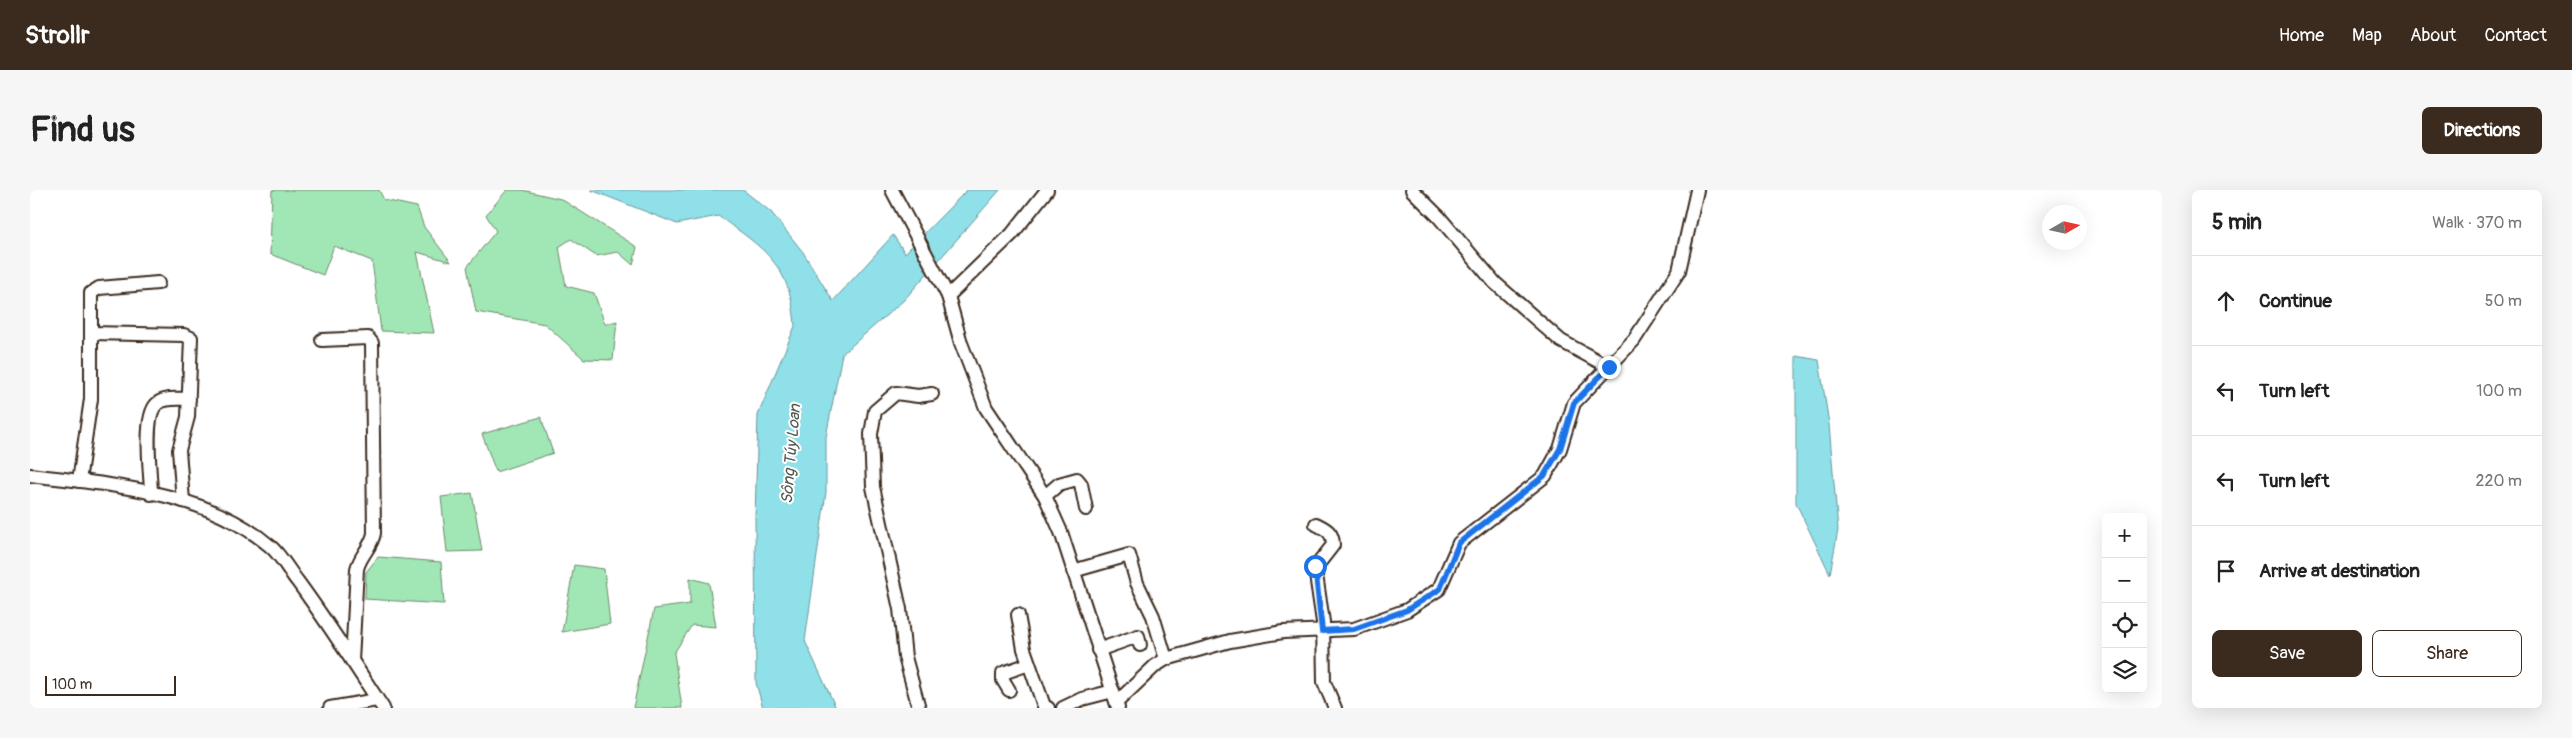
<!DOCTYPE html>
<html lang="en">
<head>
<meta charset="utf-8">
<style>
  body { margin:0; font-family:Pangolin,sans-serif; background:#f6f6f6; color:#222 }
  .controls { position:absolute; right:15px; bottom:15px; display:grid; overflow:hidden; border-radius:8px; box-shadow:0 5px 20px #0002 }
  .controls button { width:45px; height:45px; display:grid; place-items:center; padding:0; border:0; border-bottom:1px solid #e0e0e0; background:#fff; color:#222; font:25px sans-serif }
  .compass { position:absolute; left:2012px; top:15px; width:45px; height:45px; border-radius:50%; background:#fff; box-shadow:0 5px 20px #0002; rotate:81deg }
  .scale { position:absolute; left:15px; bottom:12px; width:131px; box-sizing:border-box; padding-left:5px; border:2px solid #3b2a1e; border-top:0; font-size:14px; line-height:18px; white-space:nowrap; color:#3b2a1e; -webkit-text-stroke:4px #fff; paint-order:stroke }
  .stop { position:absolute; width:15px; height:15px; margin:-11px; border:4px solid #1a73e8; border-radius:50%; background:#fff }
  .stop.end { background:#1a73e8; border-color:#fff; box-shadow:0 1px 5px #0008 }
  .list { margin:0; padding:0; list-style:none }
  h2 { display:flex; justify-content:space-between; align-items:center; height:65px; margin:0; padding:0 20px; font-size:21px }
  h2 small { font-size:16px; font-weight:400; color:#767676 }
  .list li { display:grid; grid-template-columns:32px 1fr auto; gap:15px; align-items:center; box-sizing:border-box; height:90px; padding:0 20px; border-top:1px solid #e0e0e0 }
  .list b { display:block; font-size:19px; white-space:nowrap }
  .list em { font-size:16px; font-style:normal; color:#767676 }
  .actions { display:flex; gap:10px; padding:15px 20px }
  .actions a { flex:1; padding:11px 0; border:1px solid #3b2a1e; border-radius:8px; text-align:center; font-size:18px; color:#3b2a1e }
  .actions .main { background:#3b2a1e; color:#fff }
  .icon { flex:none; width:28px; height:28px; fill:none; stroke:currentColor; stroke-width:2; stroke-linecap:round; stroke-linejoin:round }
  .map { position:relative; flex:none; width:2132px; height:518px; overflow:hidden; border-radius:8px }
  header { display:flex; align-items:center; gap:30px; box-sizing:border-box; height:70px; padding:0 25px; background:#3b2a1e; color:#fff }
  header strong { font-size:24px }
  nav { display:flex; gap:28px; margin-inline-start:auto; font-size:18px }
  .intro { display:flex; align-items:center; justify-content:space-between; box-sizing:border-box; height:120px; padding:0 30px }
  h1 { margin:0; font-size:35px }
  .button { padding:12px 22px; border-radius:8px; background:#3b2a1e; color:#fff; font-size:18px; font-weight:700 }
  main { display:flex; gap:30px; padding:0 30px }
  aside { flex:1; background:#fff; border-radius:8px; box-shadow:0 5px 20px #0002 }
  .map>svg:first-child { display:block }
  .green { fill:#a0e7b5; stroke:#6e886a }
  .water { fill:#8fe0e9; stroke:#6d9798 }
  .lines { fill:none; stroke-linecap:round; stroke-linejoin:round }
  .minor-casing { stroke:#3b2a1e; stroke-width:16 }
  .minor { stroke:#fff; stroke-width:12 }
  .route { stroke:#1a73e8; stroke-width:6 }
  .labels { text-anchor:middle; stroke-width:4; stroke-linejoin:round; paint-order:stroke }
  .water-label { font-size:16px; font-style:italic; fill:#505851; stroke:#fff }
</style>
</head>
<body>
<header>
<strong>Strollr</strong>
<nav><a>Home</a><a>Map</a><a>About</a><a>Contact</a></nav>
</header>
<div class="intro"><h1>Find us</h1><a class="button">Directions</a></div>
<main>
<div class="map">
<svg width="2132" height="518" viewBox="0 0 2132 518">
  <rect width="100%" height="100%" fill="#fff"/>
  <filter id="ink" filterUnits="userSpaceOnUse"><feTurbulence type="fractalNoise" baseFrequency=".02" numOctaves="2"/><feDisplacementMap in="SourceGraphic" scale="10" xChannelSelector="R" yChannelSelector="G"/><feConvolveMatrix kernelMatrix="1 2 1 2 8 2 1 2 1" color-interpolation-filters="sRGB"/></filter>
  <g filter="url(#ink)">
    <g class="green">
      <polygon points="242,0 349,0 354,10 387,17 394,37 421,72 387,62 404,143 351,141 342,71 304,56 293,85 240,64"/>
      <polygon points="477,0 492,0 531,9 607,57 603,75 588,62 566,66 541,49 529,57 536,96 564,103 575,134 587,131 583,170 554,169 515,134 446,122 437,77 466,41 456,25"/>
      <polygon points="511,227 523,263 466,282 452,244"/>
      <polygon points="442,303 452,361 417,362 411,307"/>
      <polygon points="348,367 411,372 414,414 335,409 336,382"/>
      <polygon points="544,375 574,379 580,434 532,442"/>
      <polygon points="660,388 679,393 686,437 662,435 644,463 652,518 603,518 624,419 660,414"/>
    </g>
    <g class="water">
      <path d="M561 0H713L741 22 773 62 803 111 863 45 875 63 937 0H970L874 110 812 164 796 247V302L775 451 806 518H733L726 493 725 327 728 225 765 136C761 75 734 58 688 26L647 34Z"/>
      <polygon points="1766,166 1789,170 1799,234 1808,340 1800,384 1766,313"/>
    </g>
    <g class="lines">
      <defs>
        <g id="minor">
          <polyline points="862,0 918,106 931,153 956,218 1015,306 1031,342 1088,518"/>
          <polyline points="1382,0 1409,27 1465,93 1531,151 1579,177"/>
          <polyline points="918,106 982,44 1017,0"/>
          <polyline points="61,143 154,145 161,148 158,227 149,260 153,311"/>
          <path d="M292 150 338 148 342 153 344 343C342 357 330 365 327 379L322 471"/>
          <path d="M0 285C81 295 175 301 240 356 251 365 259 381 268 392 298 433 325 475 353 518"/>
          <polyline points="49,291 61,209 61,103 69,98 128,93"/>
          <path d="M121 304C121 285 112 224 128 213 136 207 150 209 159 209"/>
          <polyline points="1015,306 1029,294 1047,289 1051,294 1056,319"/>
          <path d="M1286 334C1296 339 1303 342 1303 355L1285 378 1293 432 1294 492 1305 518"/>
          <polyline points="1043,381 1099,365 1107,393 1123,426 1136,469"/>
          <polyline points="988,425 994,459 1014,516 1018,518"/>
          <polyline points="1068,460 1108,446 1110,455"/>
          <polyline points="979,500 973,490 973,483 999,474"/>
          <polyline points="1087,512 1125,476 1136,469 1200,451 1253,442 1324,439 1377,420 1409,399 1429,353 1515,286 1530,259 1544,213 1604,150 1649,81 1667,0"/>
          <polyline points="300,518 347,510"/>
          <polyline points="889,518 875,467 870,419 843,297 841,244 845,221 866,203 888,206 902,204"/>
          <polyline points="1033,518 1052,509 1083,501"/>
        </g>
      </defs>
      <use href="#minor" class="minor-casing"/>
      <use href="#minor" class="minor"/>
    </g>
  </g>
  <g class="lines" filter="url(#ink)">
    <polyline class="route" points="1285,376 1292,441 1324,439 1377,420 1410,399 1429,353 1514,286 1530,259 1544,213 1579,177"/>
  </g>
  <g class="labels">
    <g class="water-label">
      <text transform="translate(760 264) rotate(-85)" y="6">Sông Túy Loan</text>
    </g>
  </g>
</svg>
<div class="controls">
<button>+</button>
<button>−</button>
<button><svg class="icon" aria-label="locate" viewBox="0 0 24 24"><circle cx="12" cy="12" r="6"/><path d="M12 2v4M12 18v4M2 12h4M18 12h4"/></svg></button>
<button><svg class="icon" aria-label="layers" viewBox="0 0 24 24"><path d="M12 4l9 5-9 5-9-5zM3 14l9 5 9-5"/></svg></button>
</div>
<svg class="compass" viewBox="-18 -18 36 36"><path d="M0-13l5 13h-10z" fill="#e53935"/><path d="M0 13l5-13h-10z" fill="#767676"/></svg>
<div class="scale">100 m</div>
<div class="stop" style="left:1285px;top:376px"></div>
<div class="stop end" style="left:1579px;top:177px"></div>
</div>
<aside>
<h2>5 min<small>Walk · 370 m</small></h2>
<ul class="list">
<li><svg class="icon" aria-label="ahead" viewBox="0 0 24 24"><path d="M12 20V5M6 11l6-6 6 6"/></svg><div><b>Continue</b></div><em>50 m</em></li>
<li><svg class="icon" aria-label="left" viewBox="0 0 24 24"><path d="M17 20v-9H6M10 6l-5 5 5 5"/></svg><div><b>Turn left</b></div><em>100 m</em></li>
<li><svg class="icon" aria-label="left" viewBox="0 0 24 24"><path d="M17 20v-9H6M10 6l-5 5 5 5"/></svg><div><b>Turn left</b></div><em>220 m</em></li>
<li><svg class="icon" aria-label="arrive" viewBox="0 0 24 24"><path d="M6 21V4h12l-3 4 3 4H6"/></svg><div><b>Arrive at destination</b></div></li>
</ul>
<div class="actions"><a class="main">Save</a><a>Share</a></div>
</aside>
</main>
</body>
</html>
